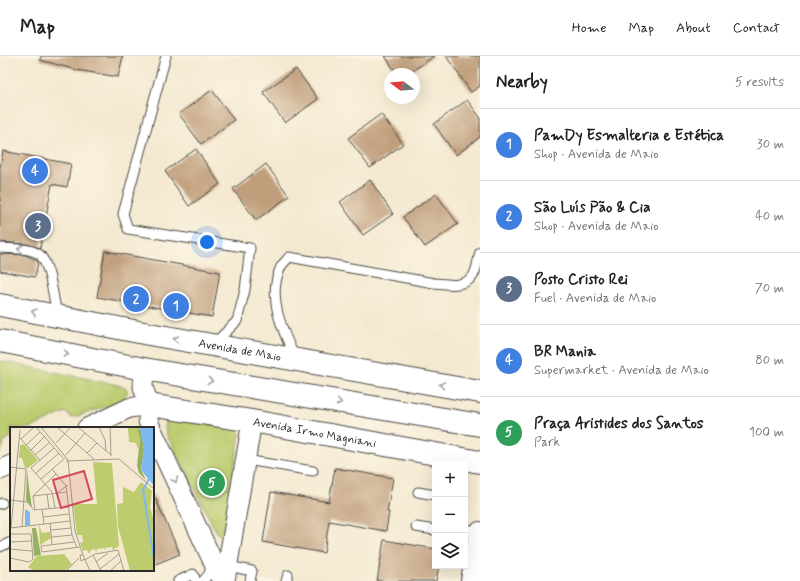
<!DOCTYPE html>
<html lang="en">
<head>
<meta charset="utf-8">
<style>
  body { margin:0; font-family:Mynerve,sans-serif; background:#f2f2f2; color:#202124 }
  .controls { position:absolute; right:12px; bottom:12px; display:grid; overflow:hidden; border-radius:0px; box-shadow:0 4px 16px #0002 }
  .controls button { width:36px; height:36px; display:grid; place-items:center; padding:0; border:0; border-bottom:1px solid #e0e0e0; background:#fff; color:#202124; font:20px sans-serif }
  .compass { position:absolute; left:384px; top:12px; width:36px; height:36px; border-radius:50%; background:#fff; box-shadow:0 4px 16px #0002; rotate:286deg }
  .you { position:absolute; left:207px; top:186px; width:14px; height:14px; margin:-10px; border:3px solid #fff; border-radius:50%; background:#1a73e8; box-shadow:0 0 0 6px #1a73e833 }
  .badge { display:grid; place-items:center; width:26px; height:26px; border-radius:50%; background:#db2777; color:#fff; font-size:13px; font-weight:700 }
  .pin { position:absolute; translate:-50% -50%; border:2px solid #fff; box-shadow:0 1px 4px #0006 }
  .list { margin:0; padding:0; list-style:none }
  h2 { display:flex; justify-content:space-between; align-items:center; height:52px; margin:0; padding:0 16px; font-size:17px }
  h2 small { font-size:13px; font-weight:400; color:#757577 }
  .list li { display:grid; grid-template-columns:26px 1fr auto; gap:12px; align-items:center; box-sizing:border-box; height:72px; padding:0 16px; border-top:1px solid #e0e0e0 }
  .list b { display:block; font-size:15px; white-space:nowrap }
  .list p { margin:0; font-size:13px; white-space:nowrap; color:#757577 }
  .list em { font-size:13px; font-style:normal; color:#757577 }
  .icon { flex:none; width:22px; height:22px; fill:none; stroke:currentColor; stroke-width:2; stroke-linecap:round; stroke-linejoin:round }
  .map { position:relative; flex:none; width:480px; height:525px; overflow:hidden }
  header { display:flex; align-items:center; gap:24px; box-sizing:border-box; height:56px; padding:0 20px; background:#fff; border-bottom:1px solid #e0e0e0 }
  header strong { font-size:19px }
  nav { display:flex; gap:22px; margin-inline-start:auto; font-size:14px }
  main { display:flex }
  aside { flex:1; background:#fff }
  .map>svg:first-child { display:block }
  .green { fill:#bccc6f; stroke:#747c4d }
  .building { fill:#c09e7c }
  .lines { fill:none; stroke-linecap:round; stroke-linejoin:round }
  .service-casing { stroke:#494844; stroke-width:11 }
  .minor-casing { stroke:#494844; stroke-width:21 }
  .tertiary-casing { stroke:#494844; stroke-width:24 }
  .primary-casing { stroke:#494844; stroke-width:24 }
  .service { stroke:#fff; stroke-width:9 }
  .minor { stroke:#fff; stroke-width:19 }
  .tertiary { stroke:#fff; stroke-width:22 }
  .primary { stroke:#fff; stroke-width:22 }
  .oneway { stroke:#a0a0a0 }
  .labels { text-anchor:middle; stroke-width:4; stroke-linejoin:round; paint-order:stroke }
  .street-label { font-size:12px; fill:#2b2b2b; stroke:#fcf5e5 }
  .inset-river { fill:none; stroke:#7db8ef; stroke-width:2 }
  .inset-road { fill:none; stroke:#a49d8e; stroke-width:1 }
  .view { fill:#d1495b; fill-opacity:0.15; stroke:#d1495b; stroke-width:2 }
  .inset-edge { fill:none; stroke:#2b2b2b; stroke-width:2 }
</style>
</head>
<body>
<header>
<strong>Map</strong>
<nav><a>Home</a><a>Map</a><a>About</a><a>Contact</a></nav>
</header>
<main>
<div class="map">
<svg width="480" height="525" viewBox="0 0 480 525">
  <rect width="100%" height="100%" fill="#fcf5e5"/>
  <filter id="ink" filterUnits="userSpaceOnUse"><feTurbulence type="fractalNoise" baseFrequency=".025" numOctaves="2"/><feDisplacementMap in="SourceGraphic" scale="8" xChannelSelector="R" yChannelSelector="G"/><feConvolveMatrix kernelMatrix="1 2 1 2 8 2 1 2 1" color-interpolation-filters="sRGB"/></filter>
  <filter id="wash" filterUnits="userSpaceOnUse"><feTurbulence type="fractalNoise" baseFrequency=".012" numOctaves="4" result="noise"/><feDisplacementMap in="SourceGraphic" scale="16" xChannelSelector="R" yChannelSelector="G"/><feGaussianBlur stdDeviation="0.9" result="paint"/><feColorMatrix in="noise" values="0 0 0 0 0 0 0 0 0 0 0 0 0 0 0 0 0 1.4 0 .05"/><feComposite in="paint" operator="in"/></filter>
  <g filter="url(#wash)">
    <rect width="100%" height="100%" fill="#f4e9d0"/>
    <g class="green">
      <polygon points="0,305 118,329 127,333 127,337 122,345 72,362 65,356 31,372 11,372 11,381 5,384 0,398"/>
      <polygon points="168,362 235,372 240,377 224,479 220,479 217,477 166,377 165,369"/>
    </g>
    <g id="blocks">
      <g class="building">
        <polygon points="41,0 123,0 118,21 77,14 40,4"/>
        <polygon points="385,0 434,0 408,18 397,18"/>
        <polygon points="446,0 480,0 480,30 471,36"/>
        <polygon points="296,13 318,43 285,67 263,36"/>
        <polygon points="212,34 234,64 201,88 179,58"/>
        <polygon points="467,44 480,61 480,81 456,99 434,68"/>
        <polygon points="381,58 403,88 370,112 348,82"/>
        <polygon points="196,93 220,128 189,150 165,115"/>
        <polygon points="3,95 71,108 67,131 52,128 40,192 27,188 0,186 0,112"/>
        <polygon points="266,108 289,140 256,164 233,133"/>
        <polygon points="370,124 393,158 363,179 340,146"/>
        <polygon points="436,138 458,168 425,191 403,161"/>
        <polygon points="105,195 220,216 212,261 97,241"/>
        <polygon points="0,198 25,199 36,204 38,206 35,221 0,215"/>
        <polygon points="335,412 393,422 387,456 389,456 386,475 329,465 324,497 263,486 271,436 329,446"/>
        <polygon points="153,437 180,498 153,509"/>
        <polygon points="384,484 435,493 435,510 439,510 436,525 377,525"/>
      </g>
    </g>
  </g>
  <g filter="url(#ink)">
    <use href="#blocks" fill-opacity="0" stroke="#494844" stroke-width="1"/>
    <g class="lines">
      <defs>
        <g id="service">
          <polyline points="166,0 123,158 128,173 250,192 245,234 237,265 214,288"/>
          <path d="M0 192C12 193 30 191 40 199 50 208 54 245 57 259"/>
          <path d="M295 302C283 275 267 242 280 213 281 209 286 205 289 201L434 227C447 228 464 232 473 220 477 214 478 203 480 196"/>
          <polyline points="246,404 313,415"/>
          <polyline points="418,436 435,439"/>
          <polyline points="0,448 2,447"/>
          <polyline points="416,471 435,474"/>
          <polyline points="465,473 480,475"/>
          <polyline points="0,491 11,486"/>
          <polyline points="228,510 252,515 250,525"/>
          <polyline points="178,525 193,518 196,525"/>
          <polyline points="203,525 209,518 212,507"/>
          <polyline points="286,525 288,519"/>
        </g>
        <g id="minor">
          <polyline points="144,313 143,331 149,349 148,365 151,372"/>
          <polyline points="87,372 129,352 149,349"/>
          <polyline points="153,376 222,525"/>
          <polyline points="0,414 11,409"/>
          <polyline points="225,525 252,365"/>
        </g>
        <g id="tertiary">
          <path id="s1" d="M149 349 252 365 480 406"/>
          <polyline points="472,525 480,477"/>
        </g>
        <g id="primary">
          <path id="s2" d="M0 249 149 278 480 336"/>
          <polyline points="0,285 144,313 480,369"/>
        </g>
      </defs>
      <use href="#service" class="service-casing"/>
      <use href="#minor" class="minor-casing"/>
      <use href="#tertiary" class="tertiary-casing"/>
      <use href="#primary" class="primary-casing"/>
      <use href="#service" class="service"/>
      <use href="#minor" class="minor"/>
      <use href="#tertiary" class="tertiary"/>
      <use href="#primary" class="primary"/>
    </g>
    <defs><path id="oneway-chevron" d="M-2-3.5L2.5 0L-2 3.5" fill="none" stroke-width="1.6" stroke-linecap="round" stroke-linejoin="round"/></defs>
    <g class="oneway">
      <use href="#oneway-chevron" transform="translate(20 193) rotate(-176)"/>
      <use href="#oneway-chevron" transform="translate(34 256) rotate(-168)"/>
      <use href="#oneway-chevron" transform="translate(176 283) rotate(-170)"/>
      <use href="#oneway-chevron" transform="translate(66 298) rotate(11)"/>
      <use href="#oneway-chevron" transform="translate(210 325) rotate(10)"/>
      <use href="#oneway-chevron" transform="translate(442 329) rotate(-170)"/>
      <use href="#oneway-chevron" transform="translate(339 346) rotate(9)"/>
      <use href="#oneway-chevron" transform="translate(175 424) rotate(65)"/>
    </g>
  </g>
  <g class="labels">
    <g class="street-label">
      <text dy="4" stroke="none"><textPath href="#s2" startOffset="244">Avenida de Maio</textPath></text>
      <text dy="4" stroke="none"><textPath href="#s1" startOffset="168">Avenida Irmo Magniani</textPath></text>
    </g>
  </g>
  <g transform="translate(10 371)">
    <rect width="144" height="144" fill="#f4e9d0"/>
    <path d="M115 0H127L130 12 128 23 126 16 119 15 118 1ZM14 17 28 33 18 41H15L12 31H9L10 18ZM83 35 102 36 109 119 103 123 102 120 95 121 94 124V121L87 122 86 126 85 122 81 123 79 127 77 123 73 124 70 116 73 115 72 108H67L63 77H87ZM131 55 142 64 140 80 144 94V144H120L108 99 107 77 113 76V60L124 65ZM29 98 32 106 40 105 41 111 30 118ZM54 127 62 137 55 144H24L18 140 27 129Z" fill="#bccc6f"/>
    <path d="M127 0 131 3 134 23 131 43 136 53 129 46 127 39 130 12ZM17 42 19 61 22 80 16 73ZM22 101H26L31 128 24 129Z" fill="#95b062"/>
    <path d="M130 0H144V59L131 43 134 23ZM15 82 20 85V98L15 99Z" fill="#7db8ef"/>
    <path class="inset-river" d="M140 50 133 63 144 131"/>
    <path class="inset-road" d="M26 0 53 31M31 0 58 33 65 104 73 128M47 0 84 32M68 0 101 28M89 0 95 13 96 24M100 0 101 29M10 11 30 33M11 12 24 0M46 16 61 0M16 18 30 5M44 21 21 41 42 65 45 81M21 23 34 10M77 26 87 16M25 28 39 16M56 28 75 6M56 34 109 32 144 62M0 40 16 42 12 100M42 42 56 59M26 46 49 26M31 52 55 31M56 59 62 108 67 121M47 66 58 58M37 67 39 82M23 69 57 65M23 69 46 47M23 69 25 83M0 73 17 75 24 83 58 80M32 82 34 97M33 90 59 87M40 96 42 117M0 101 60 94M1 101 10 3M41 103 61 101M0 107H21L23 132 19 135 0 131M42 110 62 108M0 115 21 114M64 115 31 119 32 125 70 120M0 122 22 124M83 128 91 144M75 132 71 134 70 128H73L80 144M75 133 85 127 108 123 114 144M86 135 98 126M90 142 109 127M56 144 69 131M100 144 111 134"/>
    <path class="view" d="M74 44 82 72 51 81 43 53Z"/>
    <rect width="144" height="144" class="inset-edge"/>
  </g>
</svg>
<div class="controls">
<button>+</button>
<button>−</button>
<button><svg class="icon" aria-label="layers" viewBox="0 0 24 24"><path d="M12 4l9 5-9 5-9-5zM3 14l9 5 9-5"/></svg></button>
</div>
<svg class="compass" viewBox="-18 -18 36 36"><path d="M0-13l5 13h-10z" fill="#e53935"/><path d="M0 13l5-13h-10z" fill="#757577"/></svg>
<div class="you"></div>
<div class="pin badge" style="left:176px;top:250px;background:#3f7fe0">1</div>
<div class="pin badge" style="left:136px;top:243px;background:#3f7fe0">2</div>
<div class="pin badge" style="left:38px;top:170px;background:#5c6f8a">3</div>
<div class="pin badge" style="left:35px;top:115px;background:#3f7fe0">4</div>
<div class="pin badge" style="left:212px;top:427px;background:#2e9e5b">5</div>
</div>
<aside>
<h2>Nearby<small>5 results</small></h2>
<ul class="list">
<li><span class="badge" style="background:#3f7fe0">1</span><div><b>PamDy Esmalteria e Estética</b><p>Shop · Avenida de Maio</p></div><em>30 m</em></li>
<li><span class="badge" style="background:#3f7fe0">2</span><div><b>São Luís Pão &amp; Cia</b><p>Shop · Avenida de Maio</p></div><em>40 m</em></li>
<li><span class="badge" style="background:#5c6f8a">3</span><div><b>Posto Cristo Rei</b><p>Fuel · Avenida de Maio</p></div><em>70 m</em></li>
<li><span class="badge" style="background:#3f7fe0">4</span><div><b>BR Mania</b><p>Supermarket · Avenida de Maio</p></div><em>80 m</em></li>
<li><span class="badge" style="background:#2e9e5b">5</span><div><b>Praça Aristides dos Santos</b><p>Park</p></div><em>100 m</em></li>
</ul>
</aside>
</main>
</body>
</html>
